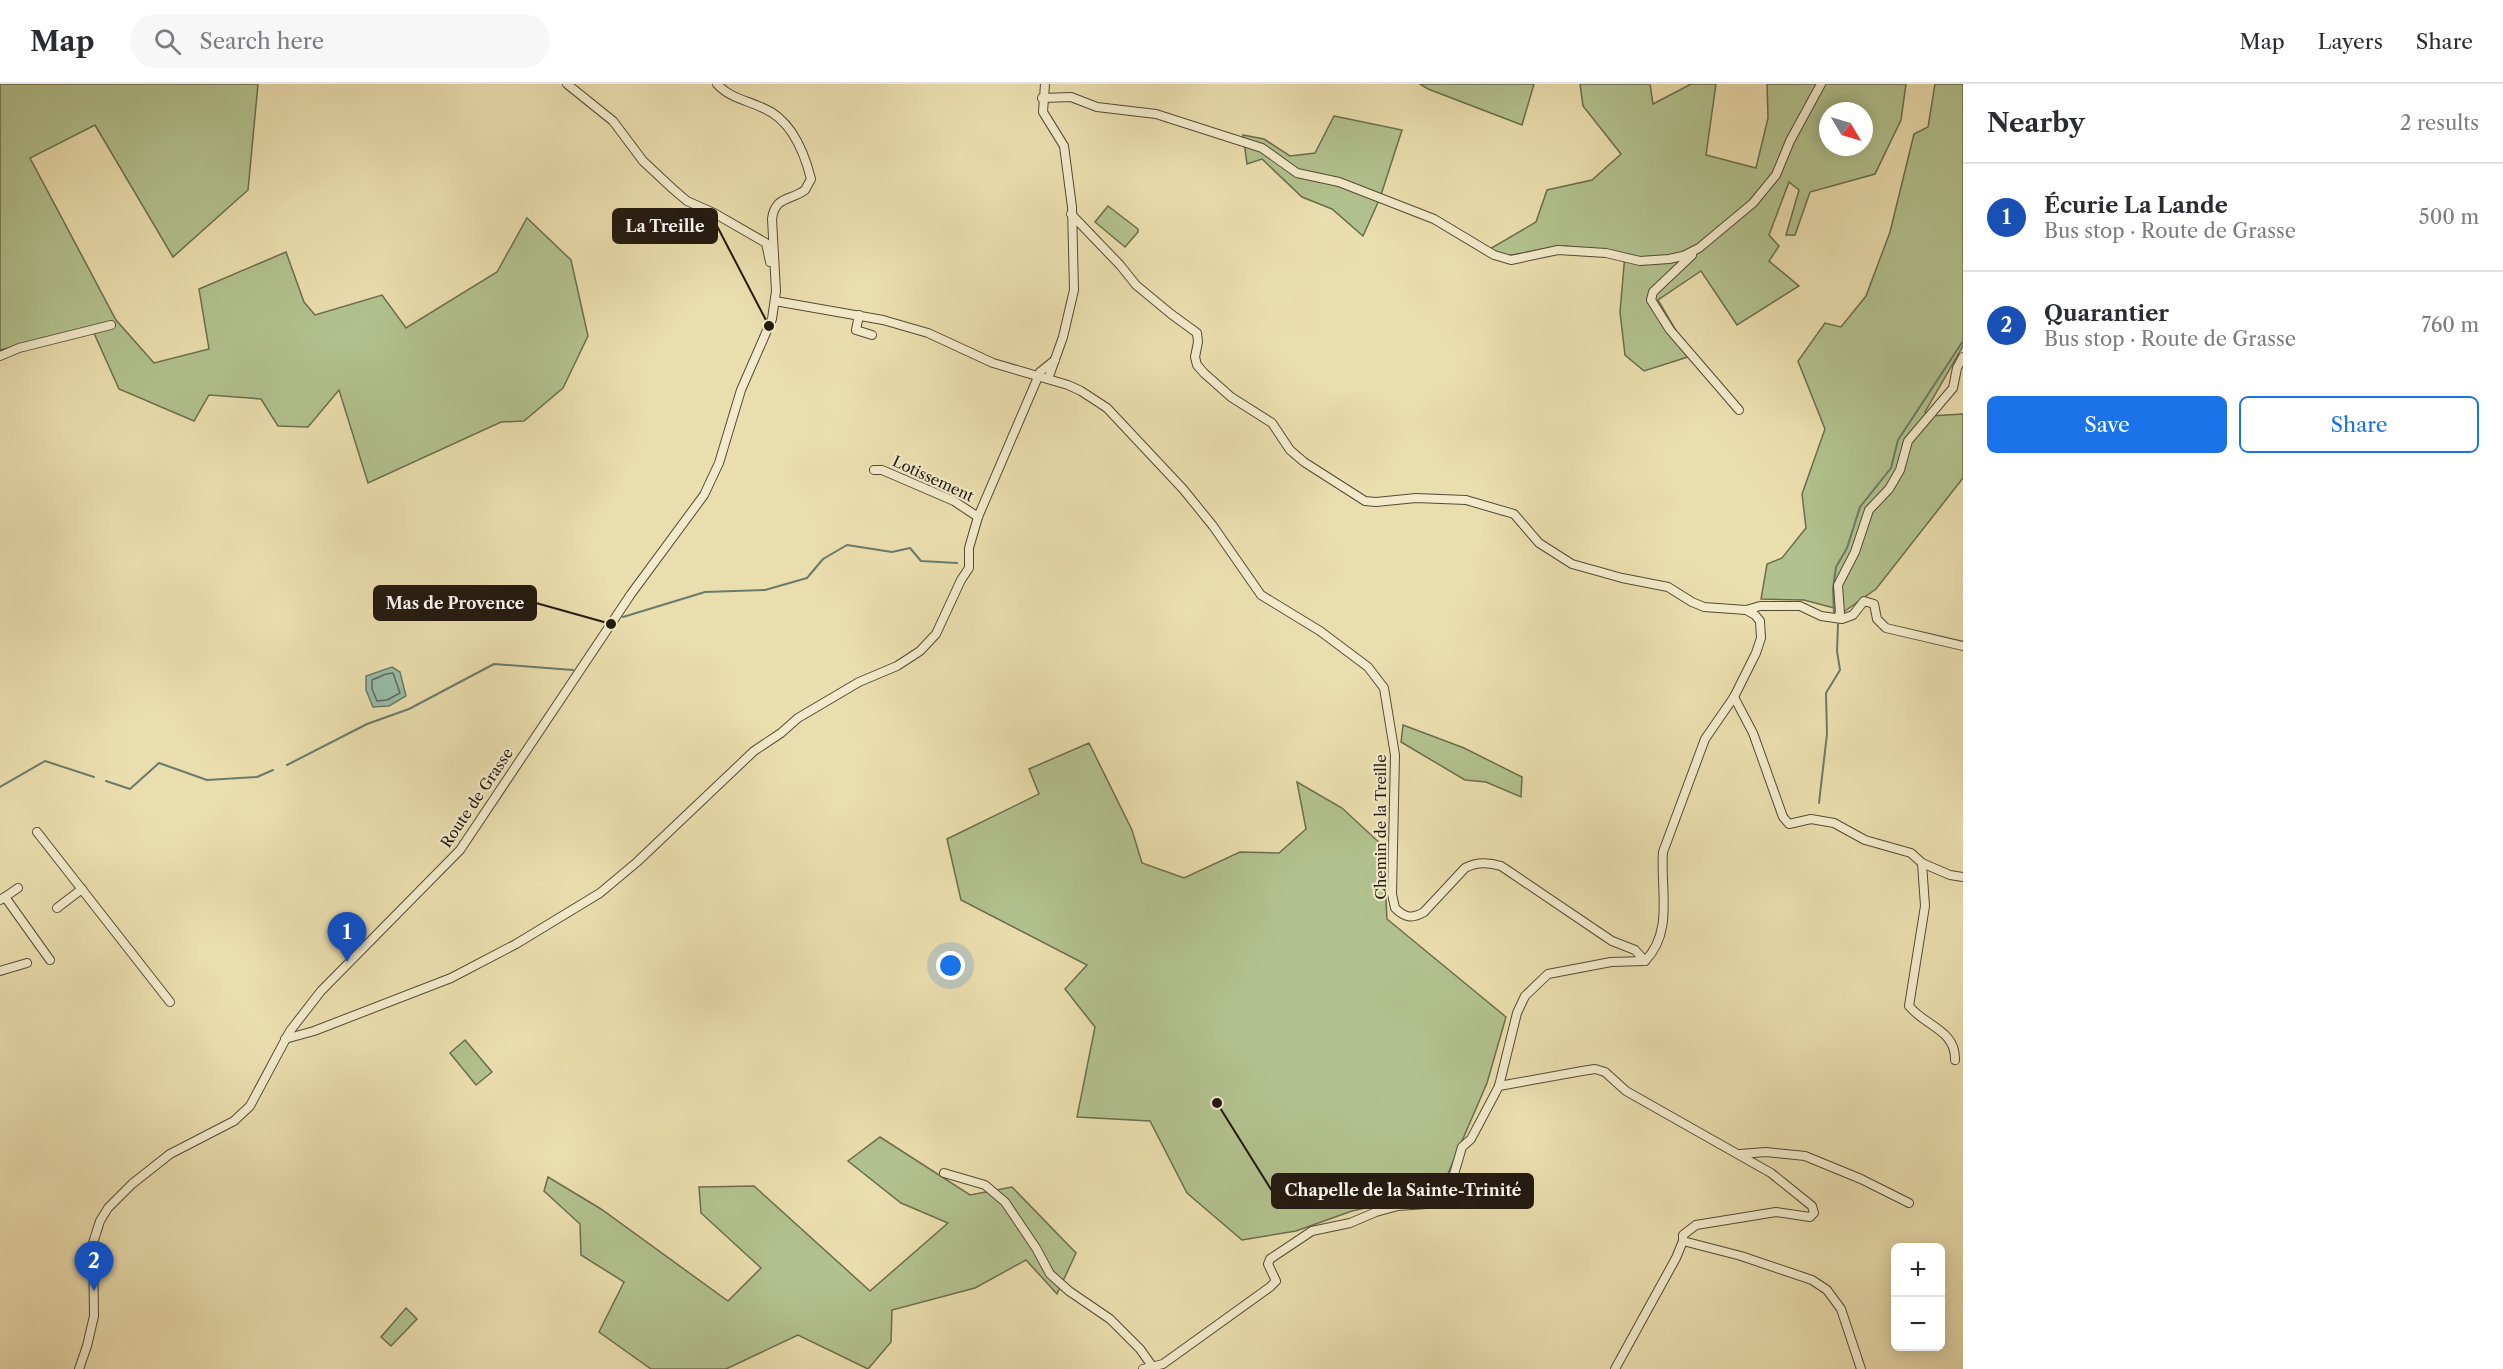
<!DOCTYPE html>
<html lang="en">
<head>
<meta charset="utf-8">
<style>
  body { margin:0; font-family:"Libre Caslon Text",serif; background:#f7f7f7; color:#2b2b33 }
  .controls { position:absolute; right:18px; bottom:18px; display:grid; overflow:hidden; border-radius:9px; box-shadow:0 3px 15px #0003 }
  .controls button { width:54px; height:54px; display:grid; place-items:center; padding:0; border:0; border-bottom:2px solid #e1e1e2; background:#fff; color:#2b2b33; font:30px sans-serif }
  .compass { position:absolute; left:1819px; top:18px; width:54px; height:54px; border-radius:50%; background:#fff; box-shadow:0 3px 15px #0003; rotate:128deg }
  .you { position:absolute; left:951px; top:882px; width:21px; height:21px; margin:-15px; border:4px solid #fff; border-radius:50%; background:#1a73e8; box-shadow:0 0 0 9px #1a73e833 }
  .badge { display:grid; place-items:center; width:39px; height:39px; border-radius:50%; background:#1a73e8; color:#fff; font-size:20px; font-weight:700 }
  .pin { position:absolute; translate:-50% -50px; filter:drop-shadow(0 2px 3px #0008) }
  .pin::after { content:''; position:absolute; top:32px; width:21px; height:18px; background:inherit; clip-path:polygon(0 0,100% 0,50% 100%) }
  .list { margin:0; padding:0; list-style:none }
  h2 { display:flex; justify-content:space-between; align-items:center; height:78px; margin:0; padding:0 24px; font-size:26px }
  h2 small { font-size:20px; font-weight:400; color:#7c7c81 }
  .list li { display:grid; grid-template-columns:39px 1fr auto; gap:18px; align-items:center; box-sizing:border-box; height:108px; padding:0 24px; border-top:2px solid #e1e1e2 }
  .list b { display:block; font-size:22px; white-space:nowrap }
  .list p { margin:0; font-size:20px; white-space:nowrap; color:#7c7c81 }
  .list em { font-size:20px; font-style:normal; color:#7c7c81 }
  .actions { display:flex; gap:12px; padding:18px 24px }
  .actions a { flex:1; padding:14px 0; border:2px solid #1a73e8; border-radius:9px; text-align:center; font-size:21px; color:#1a73e8 }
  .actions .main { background:#1a73e8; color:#fff }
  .icon { flex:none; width:33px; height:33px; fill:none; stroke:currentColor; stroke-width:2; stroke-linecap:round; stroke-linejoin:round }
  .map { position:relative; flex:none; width:1963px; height:1285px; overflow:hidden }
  header { display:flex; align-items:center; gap:36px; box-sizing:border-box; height:84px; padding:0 30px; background:#fff; border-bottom:2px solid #e1e1e2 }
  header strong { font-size:28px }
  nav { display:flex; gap:33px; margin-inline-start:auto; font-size:21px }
  .search { width:420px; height:54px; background:#f7f7f7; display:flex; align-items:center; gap:15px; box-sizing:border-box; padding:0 21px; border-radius:33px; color:#7c7c81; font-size:22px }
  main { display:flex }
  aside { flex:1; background:#fff }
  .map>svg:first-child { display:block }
  .green { fill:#b2c28e; stroke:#6a6e4e; stroke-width:1.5; fill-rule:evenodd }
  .water { fill:#98bca8; stroke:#697b6b; stroke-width:1.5 }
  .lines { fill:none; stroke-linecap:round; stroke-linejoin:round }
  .shore { stroke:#5d6a5c; stroke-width:1.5 }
  .stream { stroke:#697b6b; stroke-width:2 }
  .minor-casing { stroke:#544a37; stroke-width:10 }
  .minor { stroke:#f2eaca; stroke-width:8 }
  .labels { text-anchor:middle; stroke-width:4.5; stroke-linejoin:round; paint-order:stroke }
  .street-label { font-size:15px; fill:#22190f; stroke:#f2eaca }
  .leader { fill:none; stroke:#22190f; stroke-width:2 }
  .callout-dot { fill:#22190f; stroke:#f2eaca; stroke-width:2 }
  .callout { fill:#22190f; stroke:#22190f; stroke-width:2 }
  .callout-label { font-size:16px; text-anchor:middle; font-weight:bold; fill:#fff }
</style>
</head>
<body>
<header>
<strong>Map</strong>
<div class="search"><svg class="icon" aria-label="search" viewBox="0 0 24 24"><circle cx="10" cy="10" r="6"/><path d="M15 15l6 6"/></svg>Search here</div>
<nav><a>Map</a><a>Layers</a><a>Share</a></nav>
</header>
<main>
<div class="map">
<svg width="1963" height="1285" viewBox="0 0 1963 1285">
  <rect width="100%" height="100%" fill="#ebdeae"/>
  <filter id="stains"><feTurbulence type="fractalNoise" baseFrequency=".00333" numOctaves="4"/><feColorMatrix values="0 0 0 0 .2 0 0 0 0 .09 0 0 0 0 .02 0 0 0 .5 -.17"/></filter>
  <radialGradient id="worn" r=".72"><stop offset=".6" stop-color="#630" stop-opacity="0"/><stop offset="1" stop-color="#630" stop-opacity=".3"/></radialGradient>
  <g class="green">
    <polygon points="0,0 258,0 248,106 173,173 95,41 30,74 116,236 154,279 209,265 199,205 286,168 304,218 315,231 382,211 406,244 497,188 527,134 571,176 588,252 563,304 524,337 501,338 368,399 339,306 308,343 278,342 261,315 209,311 194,337 119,305 93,247 0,266"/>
    <polygon points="1420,0 1534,0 1522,41 1428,5"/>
    <path d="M1580 0H1650L1653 20 1691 0H1716L1706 71 1756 84 1768 34 1767 0H1906L1901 36 1875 90 1810 108 1795 151H1786L1799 106 1789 98 1769 151 1779 162 1769 177 1799 202 1737 241 1701 187 1658 216 1691 272 1644 287 1625 271 1620 228 1625 170 1566 162 1506 172 1488 166 1536 138 1547 106 1592 96 1621 70 1583 22ZM1828 27H1864V63H1828Z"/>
    <polygon points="1935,0 1963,0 1963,262 1925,328 1930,332 1963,330 1963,394 1876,505 1845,527 1804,516 1761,515 1767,480 1782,474 1806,444 1802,410 1825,345 1798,277 1825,239 1841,243 1866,212 1890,148 1914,50 1928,43"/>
    <polygon points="1334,32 1402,46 1380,114 1363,152 1332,125 1302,113 1262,75 1247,80 1243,51 1264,55 1290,72 1315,69"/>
    <polygon points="1108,122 1138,145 1138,148 1125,163 1095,138"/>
    <polygon points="1403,641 1464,664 1522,693 1521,713 1486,698 1465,696 1401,658"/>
    <polygon points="1089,659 1132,746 1142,779 1184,794 1240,768 1279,769 1306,745 1297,698 1342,724 1383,762 1387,835 1506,933 1487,999 1440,1108 1352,1127 1296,1147 1242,1156 1187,1109 1150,1037 1077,1033 1095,943 1065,905 1087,881 961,816 947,755 1039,710 1029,685"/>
    <polygon points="465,956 492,988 476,1001 450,969"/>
    <polygon points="880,1053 970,1111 1012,1103 1076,1169 1057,1210 1026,1176 975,1204 892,1226 891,1258 868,1285 798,1251 726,1285 651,1285 599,1248 624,1198 581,1171 580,1140 544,1107 548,1093 601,1125 728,1217 761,1184 701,1129 699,1103 754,1102 870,1207 948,1139 901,1119 848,1077"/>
    <polygon points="406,1224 417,1235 391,1262 381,1253"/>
  </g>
  <polygon class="water" points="392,583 400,588 406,612 389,622 373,623 366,606 366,592"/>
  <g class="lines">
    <polygon class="shore" points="393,589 400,609 387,616 377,617 372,605 372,596 386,590"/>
    <g class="stream">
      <polyline points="1834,528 1833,505 1836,483 1847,464 1860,423 1891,384 1898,356 1963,257"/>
      <polyline points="623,533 705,508 765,506 807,494 823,475 847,461 892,468 910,464 921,477 957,479"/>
      <polyline points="287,681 367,640 409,625 494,580 573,586"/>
      <polyline points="106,697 130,705 159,679 207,696 257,693 273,686"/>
      <polyline points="0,703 45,677 94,693"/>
      <polyline points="1819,719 1827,650 1826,609 1840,586 1837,567 1838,540"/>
    </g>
    <defs>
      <g id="minor">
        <polyline points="567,0 613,37 643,77 673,105 687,117 714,129 766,159 770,178"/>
        <polyline points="1045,0 1043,28 1064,62 1072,123 1074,206 1063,253 1048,295"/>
        <polyline points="1042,14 1071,13 1097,23 1156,30 1262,64 1297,89 1339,98 1434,135 1494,171 1511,176 1558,166 1606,169 1640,177 1669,175 1683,172 1699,164 1753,119 1776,91 1790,57 1821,0"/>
        <polyline points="1071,130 1120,181 1136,201 1171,230 1197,249 1198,258 1195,273 1197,281 1204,289 1231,313 1272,339 1290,366 1304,378 1365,417 1376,418 1416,414 1466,416 1514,430 1539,459 1572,480 1622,494 1668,503 1692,518 1704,523 1746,526 1760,522 1800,522 1821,532 1842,535 1853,531 1864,517 1874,520 1877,535 1886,544 1963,562"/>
        <polyline points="1692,171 1653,208 1651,216 1670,246 1739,326"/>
        <path d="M775 217 883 236 928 249 993 279 1068 301 1081 307 1107 324 1183 405 1213 442 1261 511 1320 547 1368 583 1384 604 1395 671 1392 810 1395 824C1405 834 1412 835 1424 828L1465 784C1476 778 1488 778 1501 782L1612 857 1635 866 1645 877"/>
        <polyline points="859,231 856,246 872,251"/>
        <polyline points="0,272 19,264 111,241"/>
        <polyline points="874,386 882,386 954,417 978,433"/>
        <polyline points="1837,534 1840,529 1838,501 1855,468 1869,426 1889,405 1900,386 1908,357 1953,304 1957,284 1963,273"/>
        <polyline points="1734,613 1753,649 1783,733 1789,740 1811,735 1834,739 1865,756 1911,769 1922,779 1950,791 1963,793"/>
        <polyline points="37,748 170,918"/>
        <path d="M1922 779 1925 822 1909 922C1925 942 1956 946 1955 976"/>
        <polyline points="5,813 18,804"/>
        <polyline points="0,816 5,813 50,876"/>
        <polyline points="57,824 82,805"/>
        <path d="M1645 877C1674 848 1660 804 1663 768L1705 655 1734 613 1756 569 1761 554 1760 537 1755 531 1746 526"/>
        <polyline points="0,887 27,879"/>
        <polyline points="285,955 314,947 451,894 516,860 600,809 637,778 754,667 781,649 798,634 859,598 897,582 920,567 936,550 961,496 969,484 969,464 978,433 1038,293 1040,288 1055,276"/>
        <polyline points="1499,1002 1582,987 1595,985 1605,988 1626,1007 1771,1089 1812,1122 1814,1129 1810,1133 1776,1128 1696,1141 1683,1151 1683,1157 1676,1174 1615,1285"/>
        <polyline points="1740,1070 1766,1068 1805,1072 1861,1095 1909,1119"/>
        <polyline points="944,1089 985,1101 1005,1118 1036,1164 1050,1190 1069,1207 1110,1235 1140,1265 1152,1282"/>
        <polyline points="1683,1157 1741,1172 1812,1196 1827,1206 1841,1225 1861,1285"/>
        <path d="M79 1285 87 1262 94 1232 93 1159 100 1137 108 1124 132 1100 170 1070 234 1037 250 1022 290 947 321 907 460 766 631 510 704 411 719 379 741 306 772 235 776 207 772 135C775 112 790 117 805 106L811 95C804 67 790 35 763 24 746 16 730 14 717 0"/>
        <polyline points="1143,1285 1163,1280 1270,1203 1276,1197 1268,1180 1270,1175 1312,1147 1350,1139 1376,1128 1398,1122 1441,1119 1447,1114 1462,1063 1471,1055 1499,1002 1517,929 1525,912 1548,890 1611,878 1645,877"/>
      </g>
    </defs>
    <use href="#minor" class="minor-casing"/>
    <use href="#minor" class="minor"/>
  </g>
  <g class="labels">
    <g class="street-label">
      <text transform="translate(933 395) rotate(25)" y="5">Lotissement</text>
      <text transform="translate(477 714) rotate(-56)" y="5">Route de Grasse</text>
      <text transform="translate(1381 743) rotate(-90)" y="5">Chemin de la Treille</text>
    </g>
  </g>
  <path class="leader" d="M769 242L717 142M611 540L536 519M1217 1019L1272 1107"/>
  <g class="callout-dot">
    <circle cx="769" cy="242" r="6"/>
    <circle cx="611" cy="540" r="6"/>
    <circle cx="1217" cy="1019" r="6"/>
  </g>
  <g class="callout">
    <rect x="613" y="125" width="104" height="34" rx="6"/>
    <rect x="374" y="502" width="162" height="34" rx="6"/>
    <rect x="1272" y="1090" width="261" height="34" rx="6"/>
  </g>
  <g class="callout-label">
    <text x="665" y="148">La Treille</text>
    <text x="455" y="525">Mas de Provence</text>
    <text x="1403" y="1112">Chapelle de la Sainte-Trinité</text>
  </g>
  <rect width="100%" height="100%" filter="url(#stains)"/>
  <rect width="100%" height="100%" fill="url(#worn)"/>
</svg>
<div class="controls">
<button>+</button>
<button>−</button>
</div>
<svg class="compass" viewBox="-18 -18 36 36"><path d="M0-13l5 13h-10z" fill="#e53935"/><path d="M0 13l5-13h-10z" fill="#7c7c81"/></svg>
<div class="you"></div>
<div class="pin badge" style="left:347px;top:878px;background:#1a4fb4">1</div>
<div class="pin badge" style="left:94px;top:1207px;background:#1a4fb4">2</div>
</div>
<aside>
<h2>Nearby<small>2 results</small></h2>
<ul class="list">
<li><span class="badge" style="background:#1a4fb4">1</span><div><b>Écurie La Lande</b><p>Bus stop · Route de Grasse</p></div><em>500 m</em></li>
<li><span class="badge" style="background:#1a4fb4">2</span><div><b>Quarantier</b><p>Bus stop · Route de Grasse</p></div><em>760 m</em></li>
</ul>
<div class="actions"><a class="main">Save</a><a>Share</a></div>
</aside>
</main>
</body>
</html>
